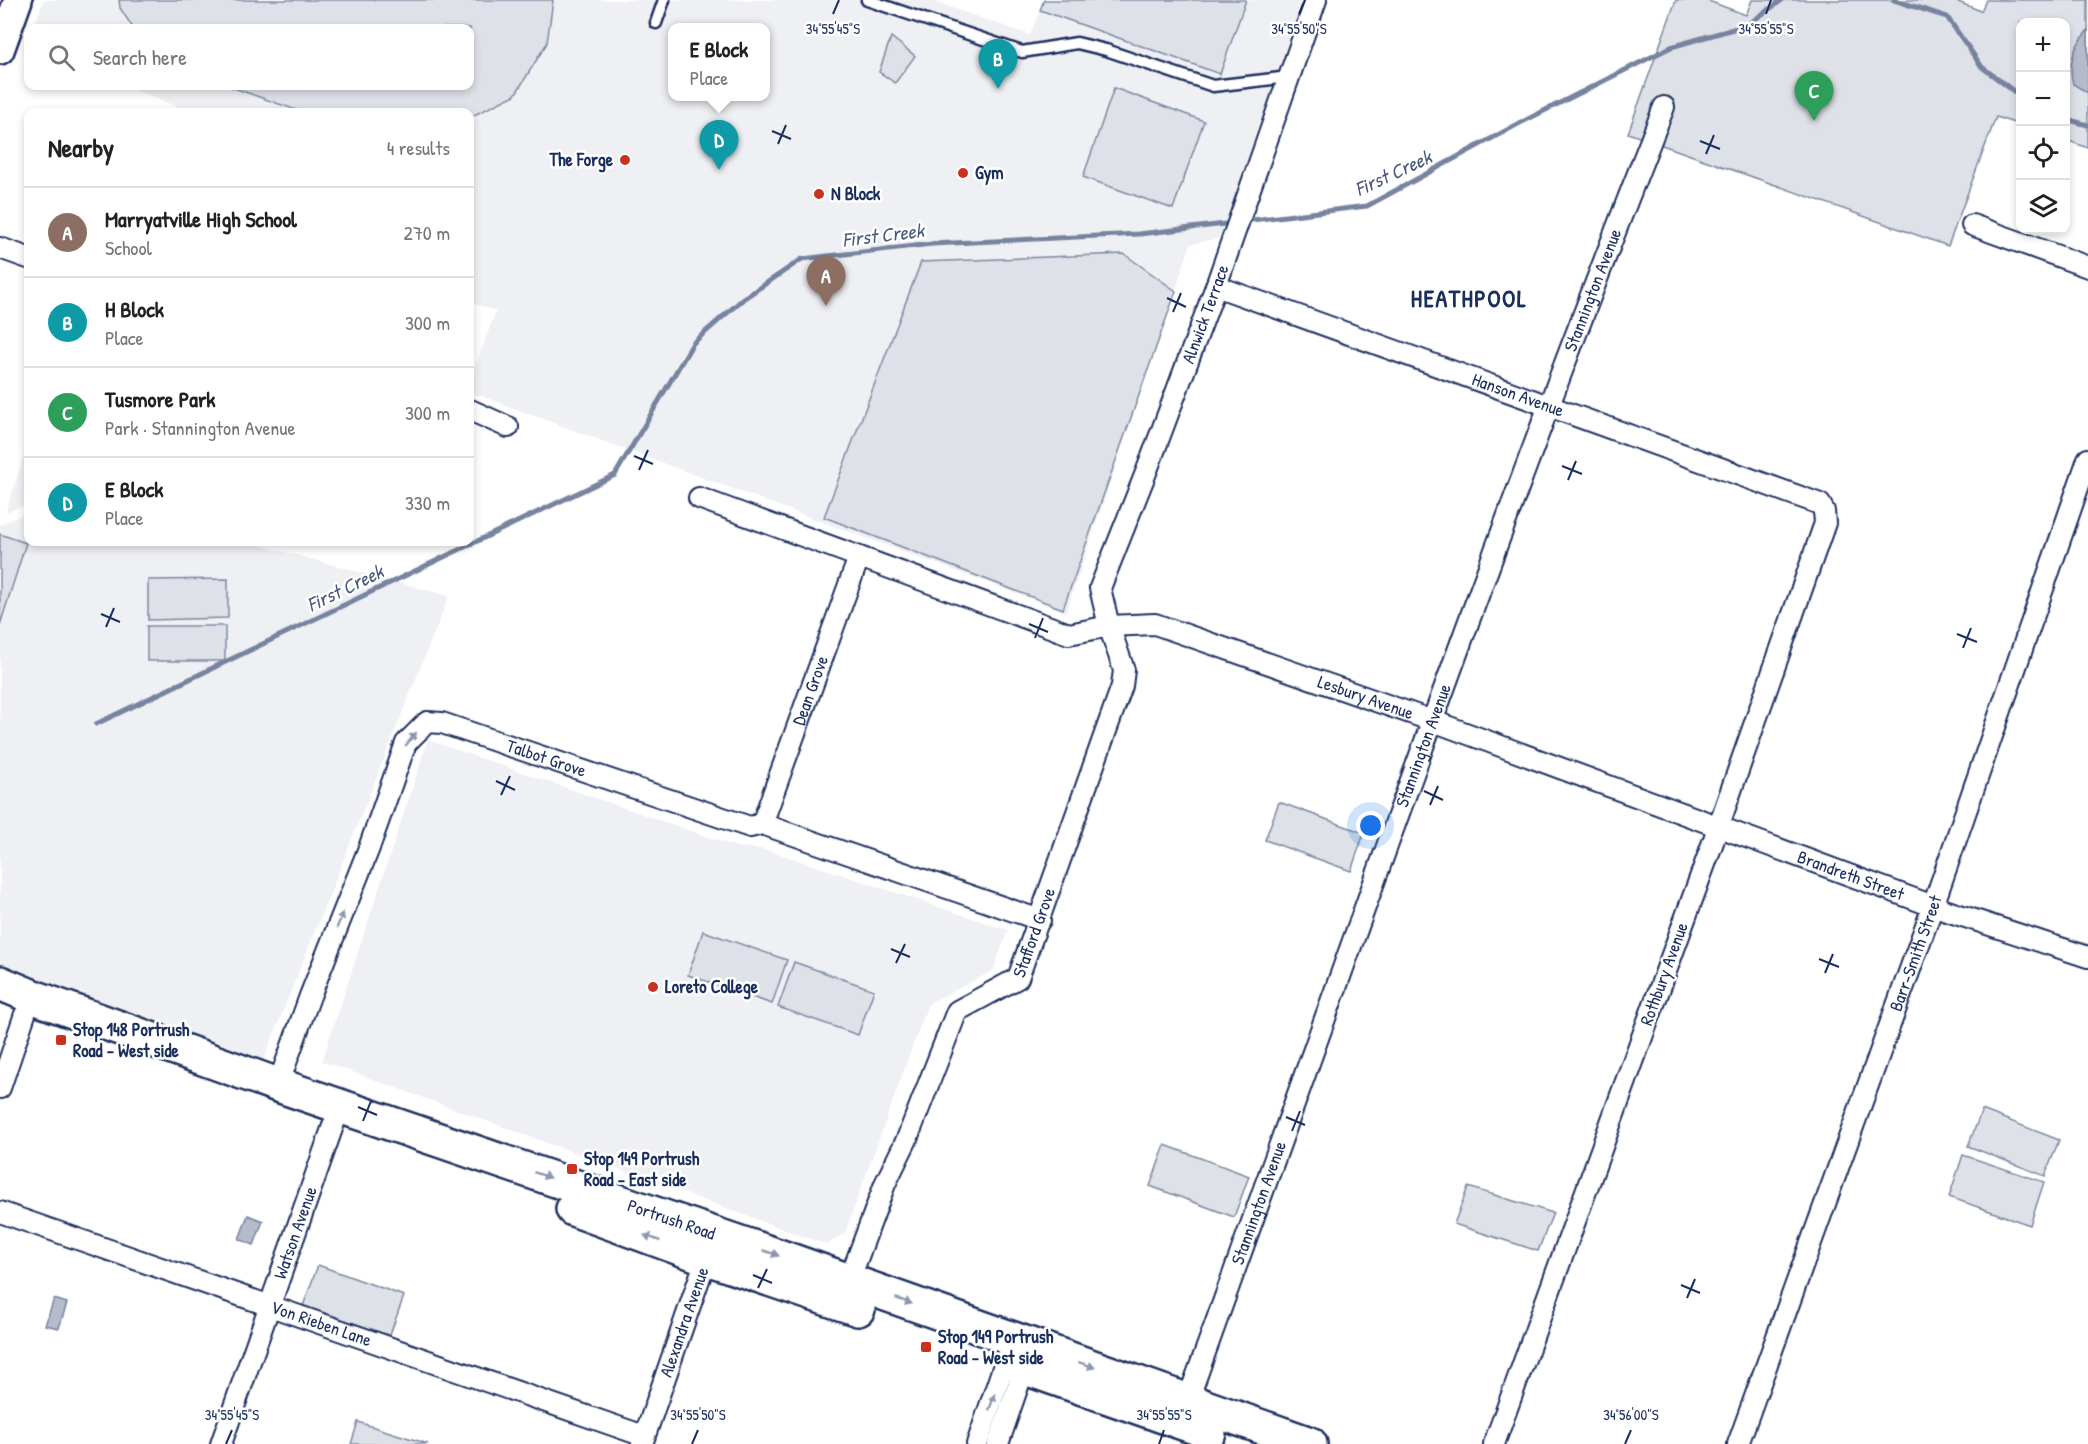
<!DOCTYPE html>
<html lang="en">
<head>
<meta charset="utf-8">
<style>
  body { margin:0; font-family:"Patrick Hand",sans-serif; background:#f2f2f2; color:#222 }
  .controls { position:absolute; right:18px; top:18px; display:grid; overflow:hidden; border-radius:12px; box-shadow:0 3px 9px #0003 }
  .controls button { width:54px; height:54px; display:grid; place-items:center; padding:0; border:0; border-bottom:2px solid #e0e0e0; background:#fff; color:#222; font:30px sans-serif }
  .you { position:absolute; left:1371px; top:826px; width:21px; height:21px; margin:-15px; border:4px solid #fff; border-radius:50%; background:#1a73e8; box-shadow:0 0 0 9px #1a73e833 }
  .badge { display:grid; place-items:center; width:39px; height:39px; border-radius:50%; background:#c8321e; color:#fff; font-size:20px; font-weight:700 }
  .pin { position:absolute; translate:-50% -50px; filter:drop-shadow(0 2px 3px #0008) }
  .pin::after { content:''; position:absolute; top:32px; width:21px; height:18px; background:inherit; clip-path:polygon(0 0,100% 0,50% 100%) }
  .popup { position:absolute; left:668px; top:23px; width:102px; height:78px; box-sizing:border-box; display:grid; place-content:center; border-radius:12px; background:#fff; filter:drop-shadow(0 2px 4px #0005); font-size:20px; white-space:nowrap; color:#767676 }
  .popup b { font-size:22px; color:#222 }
  .popup::after { content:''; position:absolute; left:50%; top:100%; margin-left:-12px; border:12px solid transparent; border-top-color:#fff }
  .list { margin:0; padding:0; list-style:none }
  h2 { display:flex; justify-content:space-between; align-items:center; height:78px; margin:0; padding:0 24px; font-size:26px }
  h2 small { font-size:20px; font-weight:400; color:#767676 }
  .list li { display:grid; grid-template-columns:39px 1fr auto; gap:18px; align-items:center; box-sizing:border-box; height:90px; padding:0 24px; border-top:2px solid #e0e0e0 }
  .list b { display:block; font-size:22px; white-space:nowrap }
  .list p { margin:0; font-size:20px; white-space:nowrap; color:#767676 }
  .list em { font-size:20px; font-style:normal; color:#767676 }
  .icon { flex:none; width:33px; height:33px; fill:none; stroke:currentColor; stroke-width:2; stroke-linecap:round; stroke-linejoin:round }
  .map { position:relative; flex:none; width:2088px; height:1444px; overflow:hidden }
  .search { position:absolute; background:#fff; box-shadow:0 3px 9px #0003; left:24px; top:24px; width:450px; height:66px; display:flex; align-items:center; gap:15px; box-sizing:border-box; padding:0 21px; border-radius:12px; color:#767676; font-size:22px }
  .panel { position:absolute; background:#fff; box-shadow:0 3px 9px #0003; left:24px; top:108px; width:450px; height:438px; border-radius:12px }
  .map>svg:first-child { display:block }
  .built { fill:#eff0f4; fill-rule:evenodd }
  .green { fill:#dee1e7; stroke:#7c88a2; stroke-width:1.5 }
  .water { fill:#b5bbca; stroke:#77839f; stroke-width:1.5 }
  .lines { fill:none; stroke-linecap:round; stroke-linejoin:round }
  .stream { stroke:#77839f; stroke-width:5 }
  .service-casing { stroke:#1b2f5e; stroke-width:15 }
  .minor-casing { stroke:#1b2f5e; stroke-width:24 }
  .secondary-casing { stroke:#1b2f5e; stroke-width:32 }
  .trunk-casing { stroke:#1b2f5e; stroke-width:38 }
  .service { stroke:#fff; stroke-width:10 }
  .minor { stroke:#fff; stroke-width:20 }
  .secondary { stroke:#fff; stroke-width:27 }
  .trunk { stroke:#fff; stroke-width:33 }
  .oneway { fill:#8d97ae }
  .ticks { fill:none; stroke:#1b2f5e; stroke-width:2 }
  .poi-dot { fill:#c8321e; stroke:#fff; stroke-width:2 }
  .labels { text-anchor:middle; stroke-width:5; stroke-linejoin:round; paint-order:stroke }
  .poi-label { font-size:18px; font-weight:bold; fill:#1b2f5e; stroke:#fff; text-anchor:start }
  .street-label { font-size:18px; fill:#1b2f5e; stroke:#fff }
  .water-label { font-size:20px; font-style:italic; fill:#49597e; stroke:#fff }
  .district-label { font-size:24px; font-weight:bold; letter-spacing:1.5px; fill:#1b2f5e; stroke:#fff }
  .ticks-label { font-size:15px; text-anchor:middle; fill:#1b2f5e; stroke:#fff; stroke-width:5; stroke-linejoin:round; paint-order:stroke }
</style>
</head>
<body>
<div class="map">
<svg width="2088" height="1444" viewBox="0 0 2088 1444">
  <rect width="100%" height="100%" fill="#fff"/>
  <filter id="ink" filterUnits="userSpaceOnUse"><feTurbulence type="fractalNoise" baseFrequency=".0167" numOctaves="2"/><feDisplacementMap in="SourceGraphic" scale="12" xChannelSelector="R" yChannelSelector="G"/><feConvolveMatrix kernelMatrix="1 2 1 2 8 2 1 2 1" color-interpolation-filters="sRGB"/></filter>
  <g filter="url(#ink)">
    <g class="built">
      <path d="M44 0H929L1030 35 1044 0H1316L1234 235 1191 244 1066 612 470 392V380L496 311 470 302V112H189L126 86H470V28H33ZM672 27H765V96H672Z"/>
      <polygon points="28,443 28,504 6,512"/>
      <polygon points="28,512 28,542 247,542 449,596 262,1064 0,968 0,525"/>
      <polygon points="428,740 737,847 768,850 1008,930 993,971 928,1004 845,1233 827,1245 322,1061"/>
    </g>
    <g class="green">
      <polygon points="119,0 553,0 547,43 515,95 470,117 470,112 302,112 228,86 470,86 470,28 133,28 120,8"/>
      <polygon points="1044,0 1246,0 1220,74 1040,10"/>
      <polygon points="1676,0 1706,0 1746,15 1752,0 1953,0 1981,11 1986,0 2088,0 2088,148 2066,140 2066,22 2020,22 2020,125 1996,117 1948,246 1628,133"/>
      <polygon points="891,37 915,56 895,83 879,72"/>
      <polygon points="1114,88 1204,121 1173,209 1083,177"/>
      <polygon points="1124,254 1176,291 1063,609 824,517 921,262"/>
      <polygon points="0,534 26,543 0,625"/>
      <polygon points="228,579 228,618 148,620 148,580"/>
      <rect x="147" y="626" width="78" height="35"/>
      <polygon points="1279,802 1364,833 1351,871 1265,840"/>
      <polygon points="703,931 787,960 772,1004 688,975"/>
      <polygon points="794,962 874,990 858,1035 778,1007"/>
      <polygon points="1982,1110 2059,1140 2045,1176 1968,1146"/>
      <polygon points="1165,1145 1249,1176 1234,1217 1150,1186"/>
      <polygon points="1963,1155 2044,1182 2030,1225 1949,1197"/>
      <polygon points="1468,1187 1553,1213 1538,1251 1454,1224"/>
      <polygon points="318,1265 404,1296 389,1337 303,1306"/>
      <polygon points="358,1422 428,1444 351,1444"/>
    </g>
    <g class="water">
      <path d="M2088 30V93L2073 84C2067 63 2074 46 2088 30Z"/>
      <polygon points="248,1215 263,1221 254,1245 239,1239"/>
      <polygon points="54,1299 67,1303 59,1328 45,1325"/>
    </g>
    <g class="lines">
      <g class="stream">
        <polyline points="1894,0 1947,17 1982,67 2020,96"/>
        <polyline points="2066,119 2088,125"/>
        <polyline points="1244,221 1367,206 1520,123 1671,47 1747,25 1782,0"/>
        <polyline points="96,724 615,475 693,343 743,299 802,259 932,244 1139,234 1234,223"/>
      </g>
      <defs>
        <g id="service">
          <polyline points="867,0 1022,52 1077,43 1106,50 1213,86 1289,77"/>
          <polyline points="656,23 664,0"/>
        </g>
        <g id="minor">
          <polyline points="1972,225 2088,267"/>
          <polyline points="0,248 28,258"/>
          <path id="s1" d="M1216 286 1820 504 1824 511 1825 523 1713 842 1494 1444"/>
          <polyline points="470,410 508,427"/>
          <path id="s2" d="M699 498 1069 634 1109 626 1155 624 1433 721 1941 909 2088 957"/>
          <path id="s3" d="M762 824 859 557"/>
          <path id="s4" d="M278 1085 310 996 369 848 406 743 427 722 442 723 750 827 762 824 1040 920"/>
          <polyline points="0,1088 25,1014"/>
          <path id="s5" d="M0 1212 644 1436"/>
          <path id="s6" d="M846 1289 885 1184 907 1139 957 1011 1018 978 1122 686 1124 670 1109 626 1100 588 1147 470 1216 286 1316 0"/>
          <path id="s7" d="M1185 1408C1342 974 1494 537 1664 107"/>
          <path id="s8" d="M221 1444 334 1123"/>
          <path id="s9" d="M642 1444 710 1248"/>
          <polyline points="977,1444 1010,1347"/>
          <polyline points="998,1444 1027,1360"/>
          <path id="s10" d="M1738 1444 1933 906 2088 459"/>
        </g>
        <polyline id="secondary" points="0,50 18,0"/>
        <g id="trunk">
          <path id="s11" d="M0 983 31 996 278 1085 787 1259 1310 1444"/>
          <polyline points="573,1209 707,1258 858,1309"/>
          <polyline points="1017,1365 1209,1432"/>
        </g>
      </defs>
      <use href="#service" class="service-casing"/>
      <use href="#minor" class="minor-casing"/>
      <use href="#secondary" class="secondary-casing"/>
      <use href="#trunk" class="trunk-casing"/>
      <use href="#service" class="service"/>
      <use href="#minor" class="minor"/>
      <use href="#secondary" class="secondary"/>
      <use href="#trunk" class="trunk"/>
    </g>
    <defs><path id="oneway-solid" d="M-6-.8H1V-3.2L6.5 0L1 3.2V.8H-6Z" transform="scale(1.5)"/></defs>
    <g class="oneway">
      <use href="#oneway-solid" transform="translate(411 739) rotate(-51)"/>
      <use href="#oneway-solid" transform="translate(340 920) rotate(-68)"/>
      <use href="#oneway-solid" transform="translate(542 1175) rotate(19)"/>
      <use href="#oneway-solid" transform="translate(652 1238) rotate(-160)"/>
      <use href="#oneway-solid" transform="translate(771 1253) rotate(19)"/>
      <use href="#oneway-solid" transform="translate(904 1301) rotate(19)"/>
      <use href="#oneway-solid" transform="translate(1087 1365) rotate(19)"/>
      <use href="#oneway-solid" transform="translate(992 1402) rotate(-70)"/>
    </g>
  </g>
  <path class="ticks" d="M833 14 839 0M1299 14 1305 0M1766 14 1771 0M772 131 791 139M1700 141 1720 149M778 144 786 125M1706 154 1714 135M1167 298 1186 307M1173 312 1181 293M634 456 653 464M1562 466 1582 474M639 470 648 450M1568 480 1576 461M101 614 120 622M1029 624 1048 632M106 627 114 608M1957 634 1977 642M1035 638 1043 618M1963 648 1971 628M496 781 515 790M1424 791 1443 800M501 795 510 776M1430 805 1438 786M891 949 910 957M1819 959 1839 967M896 963 905 944M1825 973 1833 954M358 1107 377 1115M1286 1117 1305 1125M363 1121 371 1101M1292 1131 1300 1111M753 1275 772 1283M1681 1285 1700 1293M758 1288 767 1269M1687 1298 1695 1279M226 1444 232 1430M692 1444 698 1430M1159 1444 1164 1430M1625 1444 1631 1430"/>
  <g class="poi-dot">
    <circle cx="625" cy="160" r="6"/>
    <circle cx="963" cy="173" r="6"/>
    <circle cx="819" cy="194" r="6"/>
    <circle cx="653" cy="987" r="6"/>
    <rect x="55" y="1034" width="12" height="12" rx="3"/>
    <rect x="566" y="1163" width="12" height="12" rx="3"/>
    <rect x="920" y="1341" width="12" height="12" rx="3"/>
  </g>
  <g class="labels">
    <g class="poi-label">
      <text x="613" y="166" text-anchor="end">The Forge</text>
      <text x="975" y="179">Gym</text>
      <text x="831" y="200">N Block</text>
      <text x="665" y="993">Loreto College</text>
      <text x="73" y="1036">Stop 148 Portrush<tspan x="73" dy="21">Road - West side</tspan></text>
      <text x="584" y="1165">Stop 149 Portrush<tspan x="584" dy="21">Road - East side</tspan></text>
      <text x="938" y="1343">Stop 149 Portrush<tspan x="938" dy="21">Road - West side</tspan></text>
    </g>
    <g class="street-label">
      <text dy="6" stroke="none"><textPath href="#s7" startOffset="1190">Stannington Avenue</textPath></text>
      <text dy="6" stroke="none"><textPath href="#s6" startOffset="1074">Alnwick Terrace</textPath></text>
      <text dy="6" stroke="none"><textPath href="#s1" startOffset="321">Hanson Avenue</textPath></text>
      <text dy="6" stroke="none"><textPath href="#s3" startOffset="142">Dean Grove</textPath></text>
      <text dy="6" stroke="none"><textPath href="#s2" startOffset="704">Lesbury Avenue</textPath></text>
      <text dy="6" stroke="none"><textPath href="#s7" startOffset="704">Stannington Avenue</textPath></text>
      <text dy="6" stroke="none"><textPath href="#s4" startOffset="520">Talbot Grove</textPath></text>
      <text dy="6" stroke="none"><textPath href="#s2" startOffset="1221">Brandreth Street</textPath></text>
      <text dy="6" stroke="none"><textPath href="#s6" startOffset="417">Stafford Grove</textPath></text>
      <text dy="6" stroke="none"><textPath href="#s10" startOffset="522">Barr-Smith Street</textPath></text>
      <text transform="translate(1664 974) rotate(-70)" y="6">Rothbury Avenue</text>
      <text dy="6" stroke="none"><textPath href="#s7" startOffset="218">Stannington Avenue</textPath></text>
      <text dy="6" stroke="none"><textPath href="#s11" startOffset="712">Portrush Road</textPath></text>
      <text dy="6" stroke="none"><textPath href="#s8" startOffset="224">Watson Avenue</textPath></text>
      <text dy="6" stroke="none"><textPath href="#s9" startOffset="129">Alexandra Avenue</textPath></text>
      <text dy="6" stroke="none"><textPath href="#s5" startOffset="340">Von Rieben Lane</textPath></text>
    </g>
    <g class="water-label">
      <text transform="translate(1393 173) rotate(-25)" y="7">First Creek</text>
      <text transform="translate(883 235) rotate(-7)" y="7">First Creek</text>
      <text transform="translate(345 588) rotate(-26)" y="7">First Creek</text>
    </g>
    <g class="district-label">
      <text x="1469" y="307">HEATHPOOL</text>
    </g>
  </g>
  <g class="ticks-label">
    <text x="833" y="34">34°55'45"S</text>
    <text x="1299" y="34">34°55'50"S</text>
    <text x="1766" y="34">34°55'55"S</text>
    <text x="232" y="1420">34°55'45"S</text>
    <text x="698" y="1420">34°55'50"S</text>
    <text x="1164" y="1420">34°55'55"S</text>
    <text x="1631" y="1420">34°56'00"S</text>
  </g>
</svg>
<div class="controls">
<button>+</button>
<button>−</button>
<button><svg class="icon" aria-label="locate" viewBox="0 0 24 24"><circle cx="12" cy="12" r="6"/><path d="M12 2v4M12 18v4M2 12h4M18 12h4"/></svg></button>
<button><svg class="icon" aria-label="layers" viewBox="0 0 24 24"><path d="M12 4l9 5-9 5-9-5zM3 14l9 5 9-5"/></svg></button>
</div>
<div class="you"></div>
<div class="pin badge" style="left:826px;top:306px;background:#8d6e63">A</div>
<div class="pin badge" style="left:998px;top:89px;background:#0f9aa8">B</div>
<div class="pin badge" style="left:1814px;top:121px;background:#2e9e5b">C</div>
<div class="pin badge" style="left:719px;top:170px;background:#0f9aa8">D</div>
<div class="popup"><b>E Block</b>Place</div>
<div class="search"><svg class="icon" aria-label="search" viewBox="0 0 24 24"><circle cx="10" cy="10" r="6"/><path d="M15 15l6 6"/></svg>Search here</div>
<section class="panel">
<h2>Nearby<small>4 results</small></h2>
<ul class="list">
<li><span class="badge" style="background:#8d6e63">A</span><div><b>Marryatville High School</b><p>School</p></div><em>270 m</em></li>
<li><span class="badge" style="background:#0f9aa8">B</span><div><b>H Block</b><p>Place</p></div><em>300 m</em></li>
<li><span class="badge" style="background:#2e9e5b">C</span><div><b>Tusmore Park</b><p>Park · Stannington Avenue</p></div><em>300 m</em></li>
<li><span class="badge" style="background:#0f9aa8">D</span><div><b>E Block</b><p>Place</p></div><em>330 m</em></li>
</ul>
</section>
</div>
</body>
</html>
